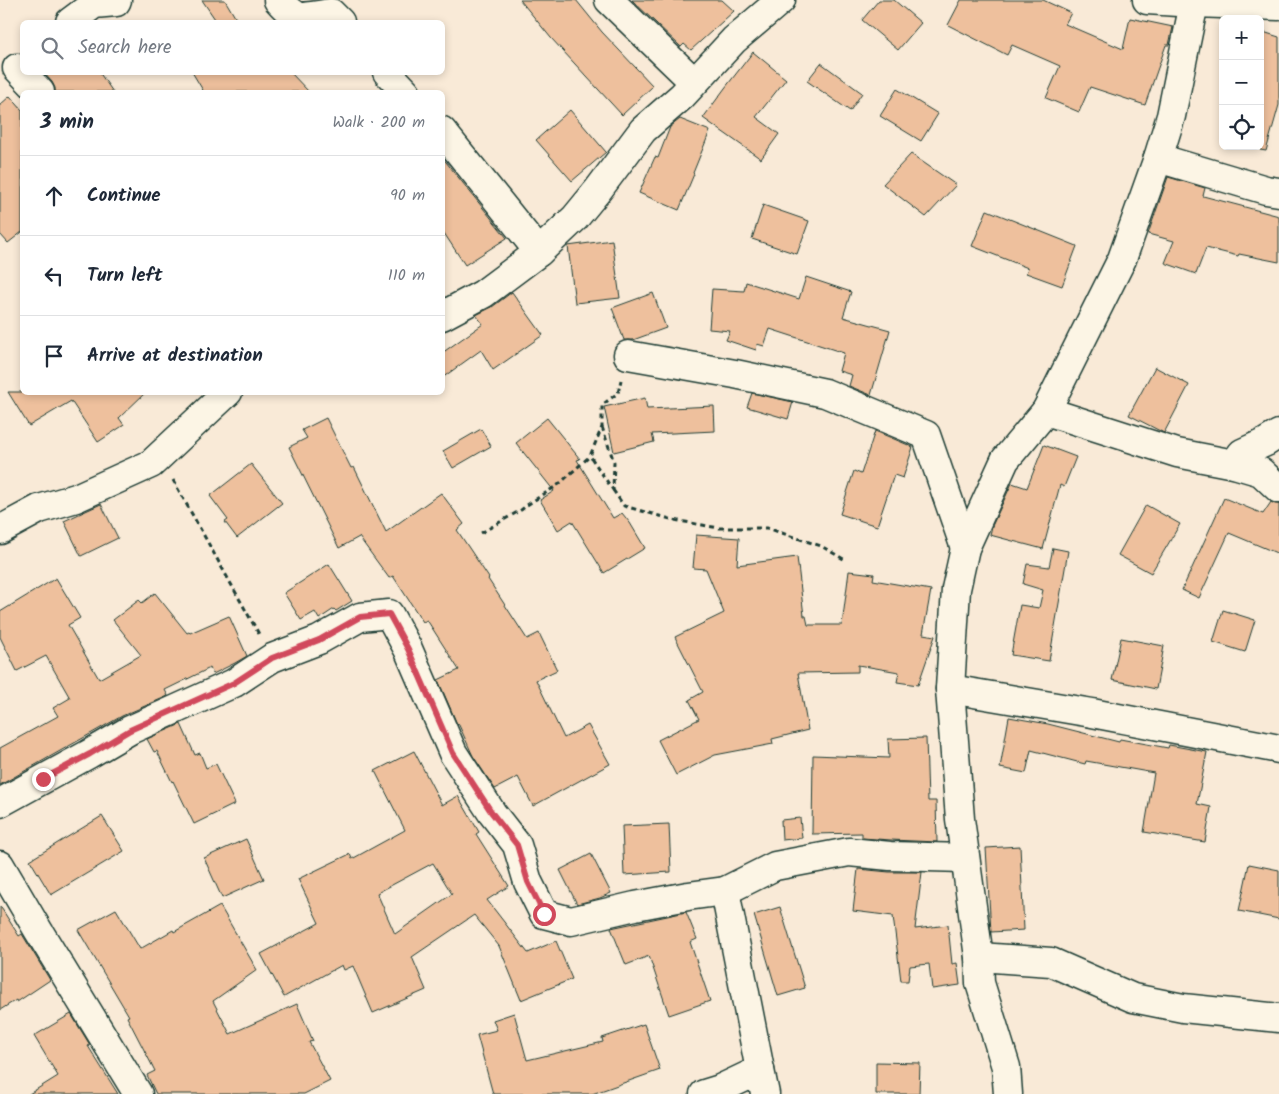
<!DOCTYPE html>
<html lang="en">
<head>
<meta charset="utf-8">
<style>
  body { margin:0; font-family:Kalam,sans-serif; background:#f6f6f7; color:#1f2937 }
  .controls { position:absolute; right:15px; top:15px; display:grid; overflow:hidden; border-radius:8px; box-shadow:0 2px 8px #0003 }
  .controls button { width:45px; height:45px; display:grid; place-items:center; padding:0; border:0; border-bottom:1px solid #e0e1e3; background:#fff; color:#1f2937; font:25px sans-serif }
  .stop { position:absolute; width:15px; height:15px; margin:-11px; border:4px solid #d1495b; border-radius:50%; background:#fff }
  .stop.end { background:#d1495b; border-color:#fff; box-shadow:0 1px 5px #0008 }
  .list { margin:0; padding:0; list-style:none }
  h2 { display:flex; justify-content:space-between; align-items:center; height:65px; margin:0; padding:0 20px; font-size:21px }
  h2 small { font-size:16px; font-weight:400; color:#747a83 }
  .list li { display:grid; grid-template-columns:32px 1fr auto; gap:15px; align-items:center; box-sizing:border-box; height:80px; padding:0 20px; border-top:1px solid #e0e1e3 }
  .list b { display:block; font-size:19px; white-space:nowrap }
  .list em { font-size:16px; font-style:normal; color:#747a83 }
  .icon { flex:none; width:28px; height:28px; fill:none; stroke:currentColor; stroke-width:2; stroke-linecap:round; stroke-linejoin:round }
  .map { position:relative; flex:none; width:1279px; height:1094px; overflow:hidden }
  .search { position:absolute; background:#fff; box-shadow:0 2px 8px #0003; left:20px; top:20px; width:425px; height:55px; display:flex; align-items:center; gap:12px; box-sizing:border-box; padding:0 18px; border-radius:8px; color:#747a83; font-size:19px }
  .panel { position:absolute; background:#fff; box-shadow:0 2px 8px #0003; left:20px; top:90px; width:425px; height:305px; border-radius:8px }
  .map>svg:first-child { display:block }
  .building { fill:#eec09d; stroke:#1f3d34; fill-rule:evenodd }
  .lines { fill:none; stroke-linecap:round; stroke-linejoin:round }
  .street-casing { stroke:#1f3d34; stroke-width:31 }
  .path { stroke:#1f3d34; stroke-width:3; stroke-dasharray:5 4; stroke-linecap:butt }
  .street { stroke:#fcf5e5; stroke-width:28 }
  .route { stroke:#d1495b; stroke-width:6 }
</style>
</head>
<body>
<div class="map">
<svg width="1279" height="1094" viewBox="0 0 1279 1094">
  <rect width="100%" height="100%" fill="#f9ead7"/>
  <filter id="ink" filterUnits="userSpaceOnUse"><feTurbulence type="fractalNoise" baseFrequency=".02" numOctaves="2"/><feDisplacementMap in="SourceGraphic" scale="10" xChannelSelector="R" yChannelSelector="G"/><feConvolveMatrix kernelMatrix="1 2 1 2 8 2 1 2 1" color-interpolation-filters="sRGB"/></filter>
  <g filter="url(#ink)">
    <g class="building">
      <polygon points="202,0 225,0 238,22 217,22"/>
      <polygon points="520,0 576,0 602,32 653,86 622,115 551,38"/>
      <polygon points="632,0 722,0 734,11 691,50 684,44 681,47"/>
      <polygon points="879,0 894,0 921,23 898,50 862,20"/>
      <polygon points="961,0 1043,0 1071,13 1065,24 1123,49 1130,18 1173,27 1169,45 1166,45 1145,105 1090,87 1079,112 1046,98 1060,66 1012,45 1007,55 948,25"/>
      <polygon points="1260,31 1279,37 1279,105 1266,151 1260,150"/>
      <polygon points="753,52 786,79 756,117 779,134 761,159 703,118 725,88"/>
      <polygon points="821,63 862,93 850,111 807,81"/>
      <polygon points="43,72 99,72 113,92 55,92 55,88 52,82"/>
      <polygon points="192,72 290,72 309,92 204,92"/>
      <polygon points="897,89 938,114 921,141 880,116"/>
      <polygon points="10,96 22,110 22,232 8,243 0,234 0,105"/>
      <polygon points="570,110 606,152 572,181 536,140"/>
      <polygon points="680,119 710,131 693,173 694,174 679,210 639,193 655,157 658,158 670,127"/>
      <polygon points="911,154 956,185 926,217 883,184"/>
      <polygon points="442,157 507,238 465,265 442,230"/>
      <polygon points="1168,177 1205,188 1203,196 1279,216 1279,262 1239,254 1238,256 1206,248 1196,274 1165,263 1174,241 1148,234"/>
      <polygon points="763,205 809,221 797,254 752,239"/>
      <polygon points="987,210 1077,246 1062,286 1026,273 1028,268 972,246"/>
      <polygon points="612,240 620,298 575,303 568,246"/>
      <polygon points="806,277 851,292 843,317 890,330 871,395 849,386 852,375 839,371 844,353 770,329 764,346 757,344 756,350 726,340 730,331 709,329 712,289 744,291 746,282 799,299"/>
      <polygon points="512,292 543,335 493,370 481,350 442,378 442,353 483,324 476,315 492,307"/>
      <polygon points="653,293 666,328 633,340 624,340 612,308"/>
      <polygon points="1155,367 1189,385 1164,433 1129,415"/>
      <polygon points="8,392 146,392 119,418 124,425 98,442 71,401 29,426"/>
      <polygon points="752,393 793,402 788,419 747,407"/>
      <polygon points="645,398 647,409 714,406 715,431 652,434 654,442 614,452 604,407"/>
      <polygon points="326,418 351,468 354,467 386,532 441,493 464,524 457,530 489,578 488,579 527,639 539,633 557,670 536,680 564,738 588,725 610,764 533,806 518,777 495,789 473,756 458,723 457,724 438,680 459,670 427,620 423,622 393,576 389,578 359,537 339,548 289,447 307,438 302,430"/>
      <polygon points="547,418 580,459 577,460 613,518 622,513 630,523 645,548 604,573 572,521 558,530 540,500 554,491 516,443"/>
      <polygon points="481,429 491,446 453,468 443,451"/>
      <polygon points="875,431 913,447 903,478 894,475 877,526 840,514 854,471 861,474"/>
      <polygon points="1044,445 1076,457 1064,487 1060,485 1043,549 990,535 992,526 1012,483 1027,488"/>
      <polygon points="251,464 282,503 237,538 225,522 228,520 210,496"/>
      <polygon points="1224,498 1263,514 1271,502 1275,504 1279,504 1279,554 1229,533 1199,598 1182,590"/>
      <polygon points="101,504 118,538 81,556 64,521"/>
      <polygon points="1146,505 1180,524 1151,573 1118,555"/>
      <polygon points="696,535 739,538 737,565 797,557 804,616 806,616 808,625 842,625 849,571 874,574 873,580 931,590 923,634 935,636 918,685 897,682 899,672 858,665 858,672 798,673 808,730 772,739 773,744 715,755 676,775 658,740 699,719 689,700 703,692 675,637 724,613 706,569 693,568"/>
      <polygon points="1053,548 1068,551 1049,661 1011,655 1020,605 1039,608 1043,590 1023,584 1027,564 1049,567"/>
      <polygon points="329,564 352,601 336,611 334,609 319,619 315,612 301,620 284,593"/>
      <polygon points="56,578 80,618 68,625 99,679 141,655 113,620 139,600 142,603 155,593 187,633 189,632 190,633 229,616 247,656 235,663 213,674 210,668 165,690 168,696 122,716 0,785 0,748 58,716 53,708 70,698 46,656 17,671 0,637 0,612"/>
      <polygon points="1223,610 1255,620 1245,652 1213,642"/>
      <polygon points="1121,638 1164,646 1156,689 1112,680"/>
      <polygon points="1009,717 1048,724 1119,742 1120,739 1168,748 1169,745 1207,752 1197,804 1211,807 1205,842 1144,832 1154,773 1086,761 1085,764 1031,750 1026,773 1000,768"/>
      <polygon points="181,724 195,755 200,753 206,768 216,764 235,804 194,824 173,781 172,782 157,751 154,752 147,739"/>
      <polygon points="926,738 928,801 936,801 937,842 891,840 862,838 862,833 812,834 813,755 889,758 888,739"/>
      <path d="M414 751 442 805 458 796 479 832 476 834 509 886 487 900 528 953 556 941 572 979 521 1000 499 946 474 915 412 957 426 990 373 1013 353 966 344 970 342 965 284 997 261 954 319 923 298 879 350 854 352 859 405 830 375 771ZM433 863 452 894 395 934 377 893Z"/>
      <polygon points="102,816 124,851 51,895 30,860"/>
      <polygon points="800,818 802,838 782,840 781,820"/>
      <polygon points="669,824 671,872 624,875 622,826"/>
      <polygon points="246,839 264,879 222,898 204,858"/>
      <polygon points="1020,846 1024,930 991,932 986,848"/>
      <polygon points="591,854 611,893 600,898 577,904 560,870"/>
      <polygon points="1249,864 1279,870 1279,919 1239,911"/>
      <polygon points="858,869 889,872 922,872 915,929 948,925 952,964 957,963 960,985 932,989 929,964 910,966 908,981 901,981 893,916 853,911"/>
      <polygon points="0,906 19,936 22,934 50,980 17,1002 16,1000 0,1010"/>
      <polygon points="220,906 257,970 213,1001 230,1034 297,1004 313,1041 309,1042 330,1081 304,1094 156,1094 147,1075 155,1071 127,1017 129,1016 78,930 116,909 140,949 173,930 174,932"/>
      <polygon points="780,907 805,988 778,996 754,915"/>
      <polygon points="686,912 697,939 690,942 710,1001 669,1015 649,956 626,965 611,928"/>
      <polygon points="514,1013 527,1060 603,1042 602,1038 644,1024 660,1070 592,1094 493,1094 477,1035 497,1030 493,1020"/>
      <polygon points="71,1014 90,1045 88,1046 118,1094 29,1094 58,1076 34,1036"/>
      <polygon points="876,1062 920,1063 919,1094 876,1094"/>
    </g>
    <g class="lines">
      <defs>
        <g id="street">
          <path d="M278 0C284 6 289 13 297 16 302 18 323 14 331 13L340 22"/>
          <polyline points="609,0 694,82"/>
          <polyline points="1147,0 1194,3 1279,6"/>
          <polyline points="70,22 94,4 116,2 117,0"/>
          <polyline points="17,68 40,92"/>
          <polyline points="387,72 406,92"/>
          <polyline points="442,131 539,252"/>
          <polyline points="1158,158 1266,190 1279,192"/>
          <polyline points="442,316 483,294 539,252 575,218 598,190 643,130 682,96 734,40 781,0"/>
          <polyline points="628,355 735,374 825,393 926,435 965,548"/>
          <polyline points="1046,411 1177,453 1234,464 1261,472 1279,489"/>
          <polyline points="1234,464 1242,453 1266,442 1279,434"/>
          <polyline points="0,530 39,509 76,498 151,464 228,392"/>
          <polyline points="950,689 1092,713 1279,749"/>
          <polyline points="0,803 89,754 130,730 234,683 272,658 319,640 360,617 389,614 408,649 453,753 492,813 517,845 528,882 544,914 571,921 635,906 688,896 725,891 775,866 849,852 890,856 965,858"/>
          <polyline points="0,865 38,930 138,1094"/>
          <polyline points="725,891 760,1070"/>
          <polyline points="979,957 1051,962 1133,998 1183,1008 1279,1018"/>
          <polyline points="704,1094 720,1089 760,1070 765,1094"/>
          <polyline points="1008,1094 1006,1067 980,983 979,957 960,819 950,689 956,589 965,548 1005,460 1046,411 1122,259 1158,158 1171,116 1194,3"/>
        </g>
      </defs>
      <use href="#street" class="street-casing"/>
      <g class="path">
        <polyline points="602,427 614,462 613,490 590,456 602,427 602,405 618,393 621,380"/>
        <polyline points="173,480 260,636"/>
        <polyline points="613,490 624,506 674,520 719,528 767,528 821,546 847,561"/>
        <polyline points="481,533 521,510 527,505 558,485 590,456"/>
      </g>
      <use href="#street" class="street"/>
    </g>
  </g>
  <g class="lines" filter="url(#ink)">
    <polyline class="route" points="43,779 90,754 130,730 234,683 272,658 319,640 360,617 389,614 408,649 453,753 492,813 517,845 528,882 544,914"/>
  </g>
</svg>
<div class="controls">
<button>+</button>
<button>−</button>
<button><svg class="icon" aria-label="locate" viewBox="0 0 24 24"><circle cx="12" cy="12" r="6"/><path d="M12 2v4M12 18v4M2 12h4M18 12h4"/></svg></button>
</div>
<div class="stop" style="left:544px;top:914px"></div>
<div class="stop end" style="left:43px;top:779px"></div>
<div class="search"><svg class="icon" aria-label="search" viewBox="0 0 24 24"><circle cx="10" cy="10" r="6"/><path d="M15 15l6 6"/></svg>Search here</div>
<section class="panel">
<h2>3 min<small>Walk · 200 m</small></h2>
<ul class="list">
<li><svg class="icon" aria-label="ahead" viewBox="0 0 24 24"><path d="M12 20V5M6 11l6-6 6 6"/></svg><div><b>Continue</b></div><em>90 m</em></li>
<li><svg class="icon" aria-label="left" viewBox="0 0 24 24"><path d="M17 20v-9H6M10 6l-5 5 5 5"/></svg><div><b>Turn left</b></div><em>110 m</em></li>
<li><svg class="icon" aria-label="arrive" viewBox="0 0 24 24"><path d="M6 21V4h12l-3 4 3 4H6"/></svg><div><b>Arrive at destination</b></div></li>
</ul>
</section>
</div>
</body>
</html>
